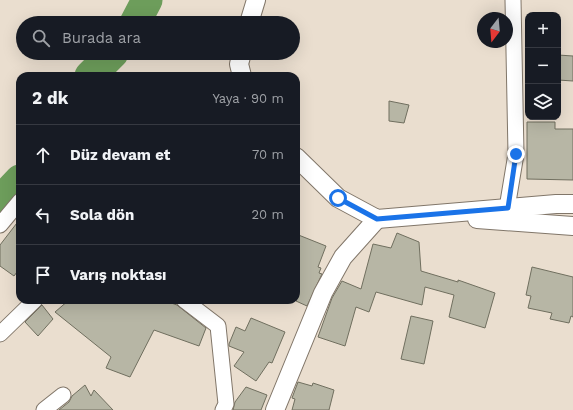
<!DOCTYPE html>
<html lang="tr">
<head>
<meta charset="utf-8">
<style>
  body { margin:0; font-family:"Work Sans",sans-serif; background:#242831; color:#f1f3f6 }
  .controls { position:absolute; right:12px; top:12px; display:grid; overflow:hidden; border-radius:8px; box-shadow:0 4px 16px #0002 }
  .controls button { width:36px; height:36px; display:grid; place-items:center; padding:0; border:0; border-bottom:1px solid #363941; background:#171b24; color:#f1f3f6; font:20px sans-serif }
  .compass { position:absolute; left:477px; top:12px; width:36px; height:36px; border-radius:50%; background:#171b24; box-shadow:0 4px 16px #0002; rotate:196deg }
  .stop { position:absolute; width:12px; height:12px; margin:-9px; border:3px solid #1a73e8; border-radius:50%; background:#fff }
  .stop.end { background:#1a73e8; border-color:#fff; box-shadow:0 1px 4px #0008 }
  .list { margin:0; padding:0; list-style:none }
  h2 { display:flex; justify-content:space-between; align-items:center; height:52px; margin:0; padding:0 16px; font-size:17px }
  h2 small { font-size:13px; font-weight:400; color:#9ea1a6 }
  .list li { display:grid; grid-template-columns:26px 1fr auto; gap:12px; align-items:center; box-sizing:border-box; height:60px; padding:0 16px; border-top:1px solid #363941 }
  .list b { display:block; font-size:15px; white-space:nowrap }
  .list em { font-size:13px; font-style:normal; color:#9ea1a6 }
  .icon { flex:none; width:22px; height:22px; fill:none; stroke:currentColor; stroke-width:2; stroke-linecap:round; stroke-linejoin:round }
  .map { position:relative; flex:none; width:573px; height:410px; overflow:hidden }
  .search { position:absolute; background:#171b24; box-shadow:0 4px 16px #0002; left:16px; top:16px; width:284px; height:44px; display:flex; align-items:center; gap:10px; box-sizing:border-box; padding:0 14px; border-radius:22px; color:#9ea1a6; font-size:15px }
  .panel { position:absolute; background:#171b24; box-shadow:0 4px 16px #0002; left:16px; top:72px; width:284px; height:232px; border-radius:12px }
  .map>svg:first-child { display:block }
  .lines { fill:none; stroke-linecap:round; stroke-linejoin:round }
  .river { stroke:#6d9d5b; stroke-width:31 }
  .building { fill:#b7b6a5; stroke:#706f5f }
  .minor-casing { stroke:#817669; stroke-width:17 }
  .tertiary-casing { stroke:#817669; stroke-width:20 }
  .minor { stroke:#fff; stroke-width:15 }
  .tertiary { stroke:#fff; stroke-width:18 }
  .route { stroke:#1a73e8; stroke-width:5 }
</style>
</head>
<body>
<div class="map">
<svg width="573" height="410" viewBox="0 0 573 410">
  <rect width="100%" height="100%" fill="#eadecf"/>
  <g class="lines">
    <g class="river">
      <polyline points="135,23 147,0"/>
      <polyline points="90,76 113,53"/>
      <polyline points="0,201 20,180"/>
    </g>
  </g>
  <g class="building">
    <polygon points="558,55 573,56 573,81 558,80"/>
    <polygon points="389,101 409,105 404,123 389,121"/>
    <polygon points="527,122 555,122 555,129 573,129 573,180 527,179"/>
    <polygon points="20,219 20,268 14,276 0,266 0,245"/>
    <polygon points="397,233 419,242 421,271 458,282 458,280 495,293 485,328 449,317 454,295 425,287 422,305 376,292 369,312 356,307 345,346 318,337 332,298 342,281 361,289 373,244 391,248"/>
    <polygon points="296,234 326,246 318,267 321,268 319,273 322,274 307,306 296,301"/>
    <polygon points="532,267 573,277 573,317 571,316 569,323 550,319 552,313 528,308 531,296 526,295"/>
    <polygon points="69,300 163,300 177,305 206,328 199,346 154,330 130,377 106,368 111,357 55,312"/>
    <polygon points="42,305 53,319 38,336 25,322"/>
    <polygon points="411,316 433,321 424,364 401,359"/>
    <polygon points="251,318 285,332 272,363 269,362 256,381 234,366 244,352 229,346 229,344 236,327 245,331"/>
    <polygon points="298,382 312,386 313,383 334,390 329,410 292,410 295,399 292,398"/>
    <polygon points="85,385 91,396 94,390 113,410 59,410 69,402 72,396"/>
    <polygon points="246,387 267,395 261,410 233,410 235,402"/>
  </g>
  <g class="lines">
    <defs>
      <g id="minor">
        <polyline points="507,208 516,154 513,0"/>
        <polyline points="0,225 20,201"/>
        <polyline points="184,300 218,326 226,404 223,410"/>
        <polyline points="0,334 35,300"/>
        <polyline points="44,410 63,395"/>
      </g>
      <g id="tertiary">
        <polyline points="249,23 256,0"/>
        <polyline points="242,53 239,64 242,76"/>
        <polyline points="296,157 338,198 377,219 556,204 573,204"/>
        <polyline points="477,219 573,226"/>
        <polyline points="275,410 323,293 343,257 377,219"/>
      </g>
    </defs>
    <use href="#minor" class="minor-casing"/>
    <use href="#tertiary" class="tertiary-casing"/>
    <use href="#minor" class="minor"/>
    <use href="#tertiary" class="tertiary"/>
  </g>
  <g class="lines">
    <polyline class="route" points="338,198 377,219 508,208 516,154"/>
  </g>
</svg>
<div class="controls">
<button>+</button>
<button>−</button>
<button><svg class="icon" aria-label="layers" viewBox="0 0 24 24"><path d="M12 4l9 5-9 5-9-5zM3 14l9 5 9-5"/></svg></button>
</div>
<svg class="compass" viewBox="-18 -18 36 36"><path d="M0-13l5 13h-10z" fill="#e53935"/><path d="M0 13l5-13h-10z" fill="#9ea1a6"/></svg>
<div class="stop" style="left:338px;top:198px"></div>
<div class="stop end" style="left:516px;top:154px"></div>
<div class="search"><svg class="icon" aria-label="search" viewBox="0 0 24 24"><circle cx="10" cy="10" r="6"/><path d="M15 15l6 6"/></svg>Burada ara</div>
<section class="panel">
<h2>2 dk<small>Yaya · 90 m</small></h2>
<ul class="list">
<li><svg class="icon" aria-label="ahead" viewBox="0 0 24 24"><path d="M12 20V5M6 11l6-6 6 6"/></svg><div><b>Düz devam et</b></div><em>70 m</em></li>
<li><svg class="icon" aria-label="left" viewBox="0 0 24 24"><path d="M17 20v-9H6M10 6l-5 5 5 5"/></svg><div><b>Sola dön</b></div><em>20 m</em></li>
<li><svg class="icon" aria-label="arrive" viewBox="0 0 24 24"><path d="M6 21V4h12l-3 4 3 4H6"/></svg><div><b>Varış noktası</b></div></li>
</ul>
</section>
</div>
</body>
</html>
